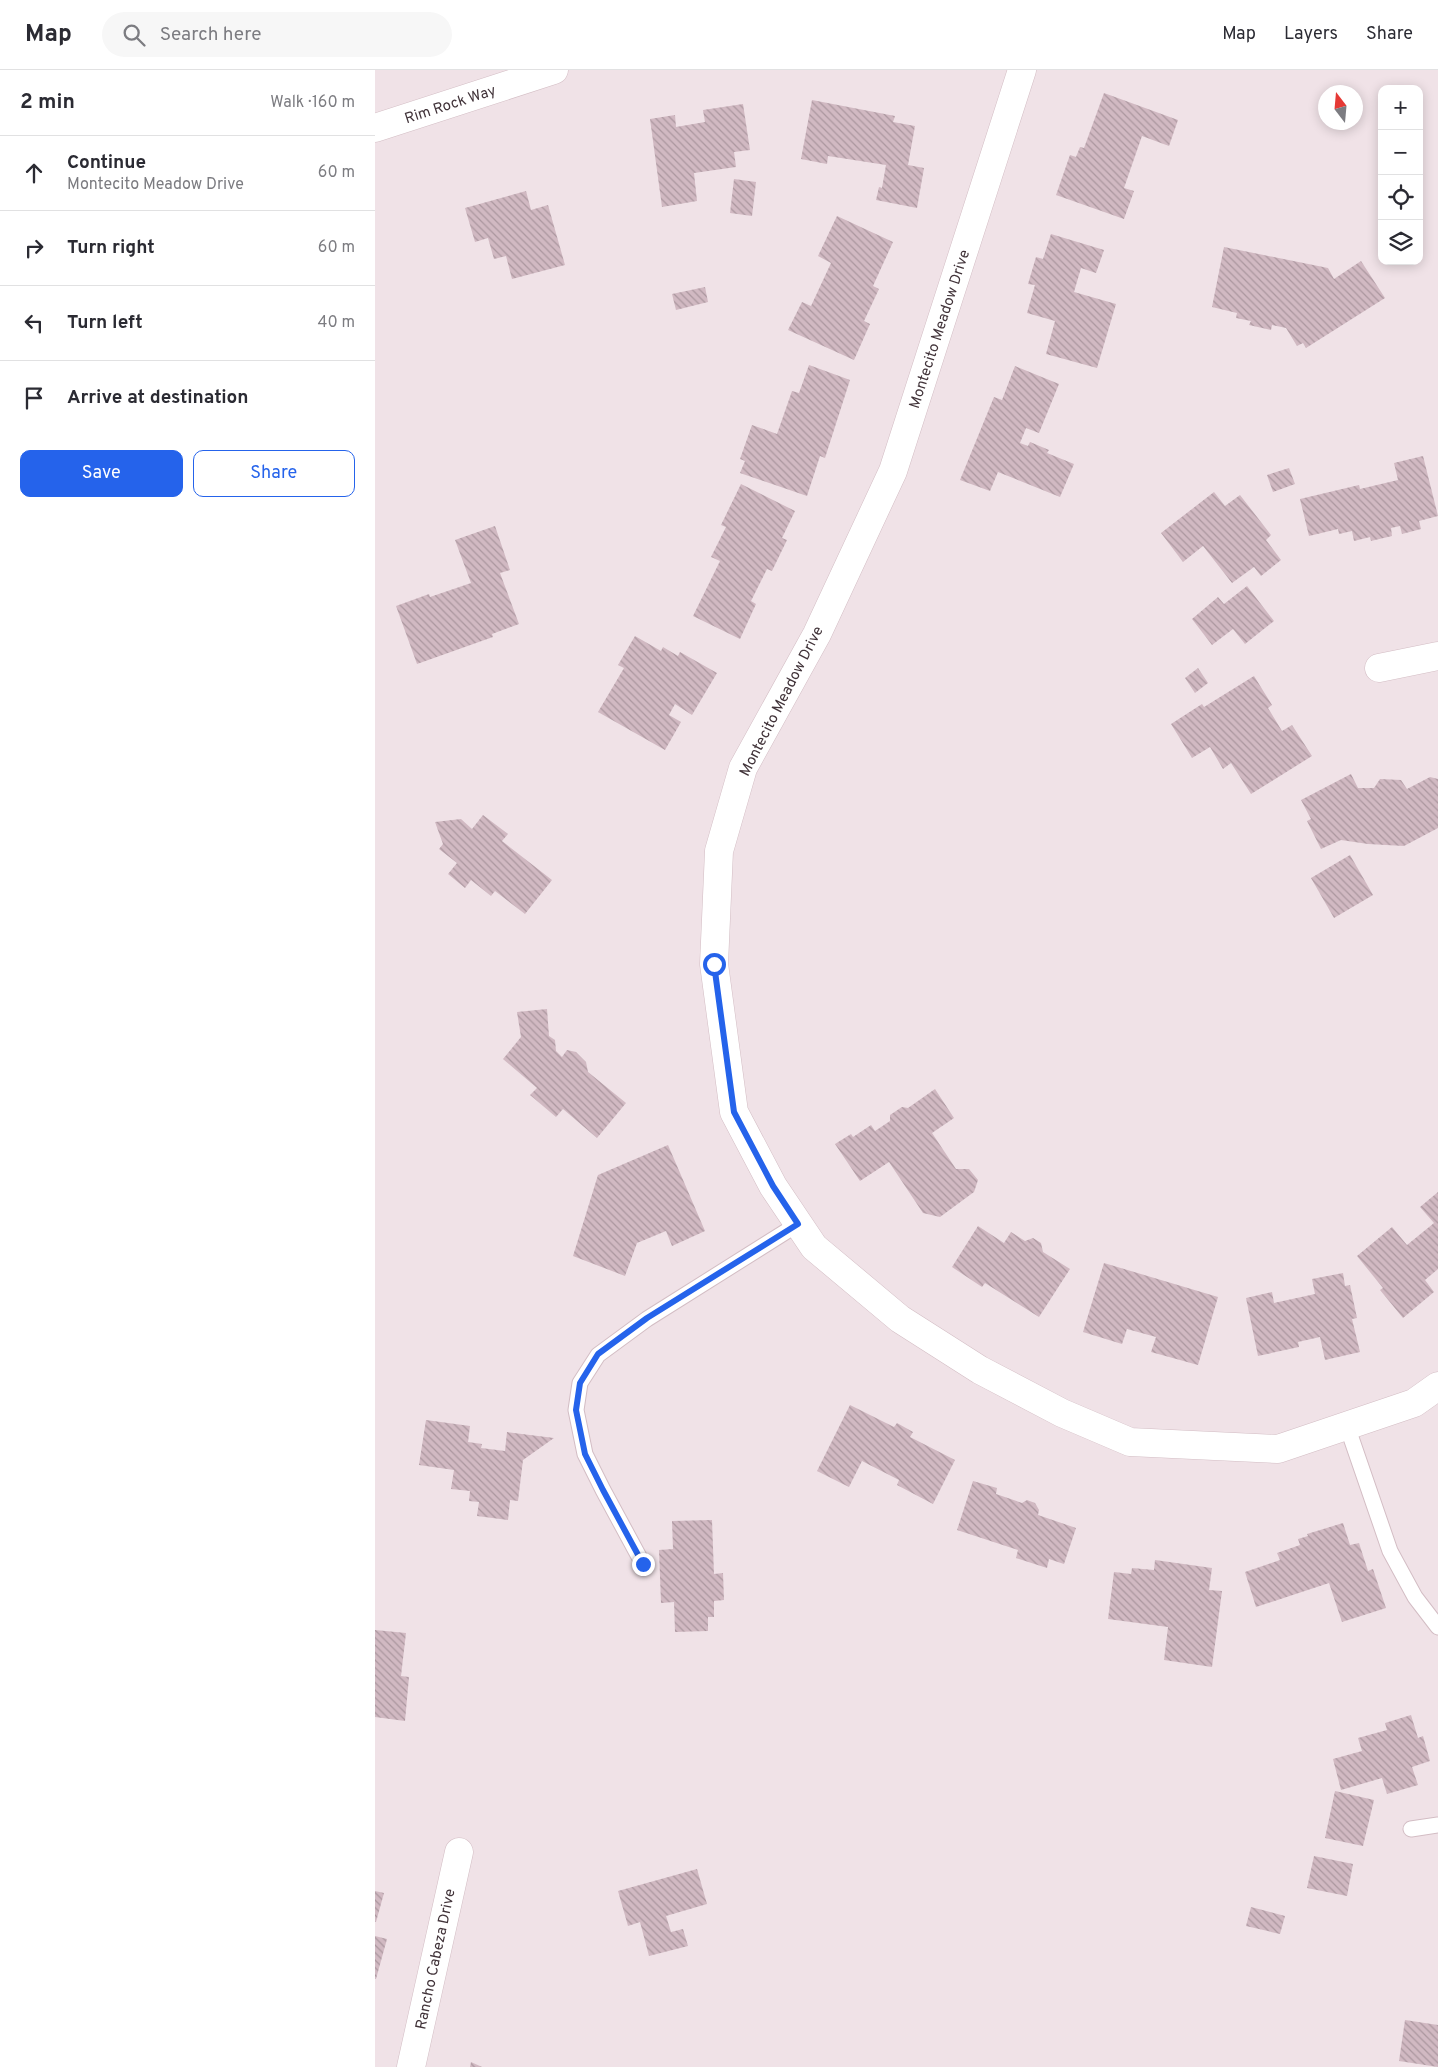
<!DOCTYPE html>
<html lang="en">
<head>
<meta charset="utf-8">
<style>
  body { margin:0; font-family:Overpass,sans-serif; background:#f7f7f7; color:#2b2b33 }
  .controls { position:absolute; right:15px; top:15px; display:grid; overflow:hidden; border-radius:10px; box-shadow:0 2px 12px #0003 }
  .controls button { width:45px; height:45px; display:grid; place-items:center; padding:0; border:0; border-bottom:1px solid #e1e1e2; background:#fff; color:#2b2b33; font:25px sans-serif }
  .compass { position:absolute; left:943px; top:15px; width:45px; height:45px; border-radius:50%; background:#fff; box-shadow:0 2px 12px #0003; rotate:344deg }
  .stop { position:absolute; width:15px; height:15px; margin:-11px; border:4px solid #2563eb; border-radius:50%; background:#fff }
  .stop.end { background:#2563eb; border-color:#fff; box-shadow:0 1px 5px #0008 }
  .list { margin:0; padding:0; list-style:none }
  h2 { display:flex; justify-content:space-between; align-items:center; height:65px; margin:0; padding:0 20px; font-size:21px }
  h2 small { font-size:16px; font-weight:400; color:#7c7c81 }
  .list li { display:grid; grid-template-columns:32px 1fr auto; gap:15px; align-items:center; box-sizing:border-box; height:75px; padding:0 20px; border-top:1px solid #e1e1e2 }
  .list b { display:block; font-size:19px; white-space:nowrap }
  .list p { margin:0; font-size:16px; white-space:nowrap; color:#7c7c81 }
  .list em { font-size:16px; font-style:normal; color:#7c7c81 }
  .actions { display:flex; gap:10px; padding:15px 20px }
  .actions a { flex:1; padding:11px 0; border:1px solid #2563eb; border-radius:10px; text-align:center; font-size:18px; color:#2563eb }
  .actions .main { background:#2563eb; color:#fff }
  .icon { flex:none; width:28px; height:28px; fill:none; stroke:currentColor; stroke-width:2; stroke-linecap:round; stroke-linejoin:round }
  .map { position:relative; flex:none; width:1063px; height:1997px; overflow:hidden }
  header { display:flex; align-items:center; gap:30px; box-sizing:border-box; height:70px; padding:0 25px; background:#fff; border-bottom:1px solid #e1e1e2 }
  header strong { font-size:24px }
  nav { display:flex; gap:28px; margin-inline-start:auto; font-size:18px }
  .search { width:350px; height:45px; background:#f7f7f7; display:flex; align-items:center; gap:12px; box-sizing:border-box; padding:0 18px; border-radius:28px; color:#7c7c81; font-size:19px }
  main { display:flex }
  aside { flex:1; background:#fff }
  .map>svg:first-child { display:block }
  .building { fill:url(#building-back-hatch) }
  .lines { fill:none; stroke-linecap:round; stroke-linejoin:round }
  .lane-casing { stroke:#d3bdc4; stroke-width:17 }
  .street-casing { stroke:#d3bdc4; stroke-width:29 }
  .lane { stroke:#fff; stroke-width:15 }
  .street { stroke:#fff; stroke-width:28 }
  .route { stroke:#2563eb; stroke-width:6 }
  .labels { text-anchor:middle; stroke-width:5; stroke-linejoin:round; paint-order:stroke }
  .street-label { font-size:15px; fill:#413339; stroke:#fff }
</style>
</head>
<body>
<header>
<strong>Map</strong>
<div class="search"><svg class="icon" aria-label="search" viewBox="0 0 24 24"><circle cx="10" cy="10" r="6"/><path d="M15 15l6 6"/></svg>Search here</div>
<nav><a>Map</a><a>Layers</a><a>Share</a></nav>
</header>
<main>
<aside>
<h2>2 min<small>Walk · 160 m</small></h2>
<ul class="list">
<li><svg class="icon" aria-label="ahead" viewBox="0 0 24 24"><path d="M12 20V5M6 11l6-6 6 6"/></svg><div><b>Continue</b><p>Montecito Meadow Drive</p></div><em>60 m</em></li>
<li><svg class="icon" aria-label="right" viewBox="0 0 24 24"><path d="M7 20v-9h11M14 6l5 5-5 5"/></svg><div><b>Turn right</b></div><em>60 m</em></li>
<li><svg class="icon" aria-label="left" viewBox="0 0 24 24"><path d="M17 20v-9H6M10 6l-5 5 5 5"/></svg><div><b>Turn left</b></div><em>40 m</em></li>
<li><svg class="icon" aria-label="arrive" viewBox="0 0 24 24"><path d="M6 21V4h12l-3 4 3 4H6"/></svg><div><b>Arrive at destination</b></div></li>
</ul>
<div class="actions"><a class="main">Save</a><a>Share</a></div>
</aside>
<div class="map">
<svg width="1063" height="1997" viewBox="0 0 1063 1997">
  <defs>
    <pattern id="building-back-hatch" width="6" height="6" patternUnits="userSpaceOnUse" patternTransform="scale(1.25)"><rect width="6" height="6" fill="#d1b9c2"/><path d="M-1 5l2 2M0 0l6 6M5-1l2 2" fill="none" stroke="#ab979f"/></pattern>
  </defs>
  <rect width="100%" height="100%" fill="#f0e2e7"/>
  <g class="building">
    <polygon points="729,23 803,50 794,76 767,66 749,118 759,121 749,149 681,125 695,85 701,87 705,77 709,78"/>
    <polygon points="437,30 520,46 518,52 540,56 533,95 549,98 542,138 501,130 504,117 507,118 511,95 453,86 452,94 426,89"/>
    <polygon points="368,34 375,80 359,82 361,97 319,103 322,131 287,137 275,49 300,45 301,57 330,52 328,40"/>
    <polygon points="359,109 381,112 377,146 355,143"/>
    <polygon points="151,121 156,140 173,135 190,195 137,209 131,186 119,189 113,168 100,172 90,138"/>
    <polygon points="462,146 518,172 498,216 504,219 489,251 495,254 479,290 413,260 427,232 436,236 456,193 443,186"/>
    <polygon points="676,164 729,180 721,203 706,198 699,222 741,234 722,298 671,284 680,251 652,243 660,215 653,214 661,187 668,189"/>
    <polygon points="849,177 953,198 959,209 986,191 1010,228 931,278 928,273 922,276 911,258 897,255 896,260 874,255 876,251 861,248 862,243 837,237"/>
    <polygon points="330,217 333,232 301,240 297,224"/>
    <polygon points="434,295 475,310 450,388 445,386 432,426 365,403 370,391 365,389 377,355 402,364 417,321 424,323"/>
    <polygon points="640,296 684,314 664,363 651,358 645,373 653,376 655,372 674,380 672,383 699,394 685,427 623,402 615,421 585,410 619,327 627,330"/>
    <polygon points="1048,386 1063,446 1044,451 1046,459 1027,464 1025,456 1016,458 1017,466 996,471 995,467 979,471 977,461 964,464 963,459 934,466 925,429 984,415 985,419 1023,410 1019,393"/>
    <polygon points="914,398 920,414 898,422 892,405"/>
    <polygon points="366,414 420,441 407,468 412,470 397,501 392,499 376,531 381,534 365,569 318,546 345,491 336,487 351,457 346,455"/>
    <polygon points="839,422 850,436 865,425 896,465 891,470 906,490 886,506 879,497 857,513 828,476 808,492 786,463"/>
    <polygon points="120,456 135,500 125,503 144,554 117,564 118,567 42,594 21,536 54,524 55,527 96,513 80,470"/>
    <polygon points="872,516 899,551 870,574 858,559 837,575 817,549 843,527 849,534"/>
    <polygon points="260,566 286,581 288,577 303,586 305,582 342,603 317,645 300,634 294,645 306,652 290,680 223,642 249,598 243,595"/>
    <polygon points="823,598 833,613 820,623 810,608"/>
    <polygon points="879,606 897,635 893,638 907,661 917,655 937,686 876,724 856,693 848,699 835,677 817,688 796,654 827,634 829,637"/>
    <polygon points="976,704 983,718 999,718 1005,709 1026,710 1032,719 1055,707 1063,709 1063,758 1029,776 993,774 966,770 946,779 932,751 936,749 926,730"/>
    <polygon points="108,745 133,764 127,771 177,810 150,844 120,821 116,826 96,810 90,818 73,804 82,793 64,779 68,774 60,752 86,749 97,759"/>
    <polygon points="975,785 998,825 959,848 936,808"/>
    <polygon points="172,939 174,966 180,970 181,981 187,987 192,980 201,982 211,992 213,1002 251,1033 222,1068 188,1039 181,1047 155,1025 162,1018 128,989 146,967 142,942"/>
    <polygon points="560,1019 579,1048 557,1063 581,1099 594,1099 603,1110 599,1122 565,1147 548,1143 514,1092 485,1111 460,1074 476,1064 478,1067 496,1055 500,1061 515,1051 515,1045 527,1037 533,1038"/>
    <polygon points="293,1075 330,1161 297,1176 291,1161 262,1173 250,1206 198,1186 223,1105"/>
    <polygon points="1063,1122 1063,1199 1050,1210 1059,1222 1028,1248 1005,1220 1008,1218 982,1186 1017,1157 1032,1175 1059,1153 1045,1137"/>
    <polygon points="603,1156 629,1173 636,1162 650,1171 658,1168 666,1173 668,1182 695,1199 664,1247 610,1213 607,1217 577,1197"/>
    <polygon points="729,1193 843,1227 823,1295 776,1282 781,1267 752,1259 747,1274 708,1262"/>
    <polygon points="968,1203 970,1216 975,1215 982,1248 977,1249 985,1282 950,1290 945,1267 923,1272 924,1277 883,1286 871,1228 897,1222 899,1233 940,1224 937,1209"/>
    <polygon points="475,1335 519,1357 522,1353 538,1362 535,1367 580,1390 558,1434 522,1415 524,1410 487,1391 474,1417 442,1401"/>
    <polygon points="51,1350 95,1356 93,1372 107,1374 106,1378 130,1381 132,1362 179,1368 148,1390 143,1431 135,1430 133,1450 102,1446 104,1432 94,1431 95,1421 76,1419 79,1400 44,1395"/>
    <polygon points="598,1411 622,1418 621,1424 647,1433 652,1430 660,1433 664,1440 663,1445 701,1458 689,1494 674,1489 672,1498 641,1488 643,1480 582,1460"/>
    <polygon points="337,1450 339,1504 348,1503 349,1530 339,1531 339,1547 333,1547 333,1561 300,1562 299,1532 286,1533 284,1480 298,1479 297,1451"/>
    <polygon points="968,1453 975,1475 984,1473 993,1501 998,1499 1011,1538 967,1552 954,1513 881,1537 870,1502 905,1490 902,1483 925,1475 923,1469 933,1466 932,1464"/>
    <polygon points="780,1490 837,1498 834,1520 847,1521 837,1597 789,1590 793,1557 733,1549 739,1502 756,1504 757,1498 779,1500"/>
    <polygon points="0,1560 31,1563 26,1606 34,1607 30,1651 0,1647"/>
    <polygon points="1036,1645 1043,1668 1048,1666 1055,1691 1037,1697 1043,1715 1012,1724 1007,1708 966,1720 958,1689 987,1681 983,1668 1012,1660 1010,1653"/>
    <polygon points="960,1721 999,1730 988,1776 950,1768"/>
    <polygon points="939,1786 978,1794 972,1826 932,1818"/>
    <polygon points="322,1799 332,1834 291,1846 296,1862 308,1859 313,1876 274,1886 265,1852 253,1856 243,1821"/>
    <polygon points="0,1821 9,1823 1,1852 0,1852"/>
    <polygon points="876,1837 910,1846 905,1864 871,1856"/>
    <polygon points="0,1866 12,1869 1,1909 0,1909"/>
    <polygon points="1030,1950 1063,1955 1063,1997 1024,1991"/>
    <polygon points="96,1992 107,1997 95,1997"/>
  </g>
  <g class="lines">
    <defs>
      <g id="lane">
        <polyline points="972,1356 1015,1481 1040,1527 1063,1557"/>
        <polyline points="268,1494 228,1420 210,1384 201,1340 205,1313 223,1285 272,1249 423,1154"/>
        <polyline points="1036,1759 1063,1755"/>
      </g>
      <g id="street">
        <polyline points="647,0 518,401 442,564 368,698 344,781 339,894 359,1042 398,1116 439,1177 525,1249 605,1300 687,1343 755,1372 903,1379 1039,1333 1063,1316"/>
        <polyline points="0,58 179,0"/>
        <polyline points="1004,598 1063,586"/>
        <polyline points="36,1997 84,1782"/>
      </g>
    </defs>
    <use href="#lane" class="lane-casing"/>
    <use href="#street" class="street-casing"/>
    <use href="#lane" class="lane"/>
    <use href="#street" class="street"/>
  </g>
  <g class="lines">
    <polyline class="route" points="268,1494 228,1420 210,1384 201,1340 205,1313 223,1284 272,1248 423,1154 398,1116 359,1042 339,894"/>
  </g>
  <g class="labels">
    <g class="street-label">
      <text transform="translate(75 34) rotate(-18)" y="5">Rim Rock Way</text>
      <text transform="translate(564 259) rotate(-72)" y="5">Montecito Meadow Drive</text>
      <text transform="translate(406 631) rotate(-63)" y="5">Montecito Meadow Drive</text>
      <text transform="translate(60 1889) rotate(-78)" y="5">Rancho Cabeza Drive</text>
    </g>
  </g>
</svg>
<div class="controls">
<button>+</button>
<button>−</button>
<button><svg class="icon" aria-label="locate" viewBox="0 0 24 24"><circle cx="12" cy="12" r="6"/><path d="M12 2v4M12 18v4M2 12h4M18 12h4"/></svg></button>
<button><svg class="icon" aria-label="layers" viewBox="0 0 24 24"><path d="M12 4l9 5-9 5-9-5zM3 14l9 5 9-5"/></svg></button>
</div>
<svg class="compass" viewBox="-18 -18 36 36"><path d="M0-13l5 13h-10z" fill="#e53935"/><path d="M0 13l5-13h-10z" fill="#7c7c81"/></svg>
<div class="stop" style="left:339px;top:894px"></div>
<div class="stop end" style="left:268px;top:1494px"></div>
</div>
</main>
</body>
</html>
